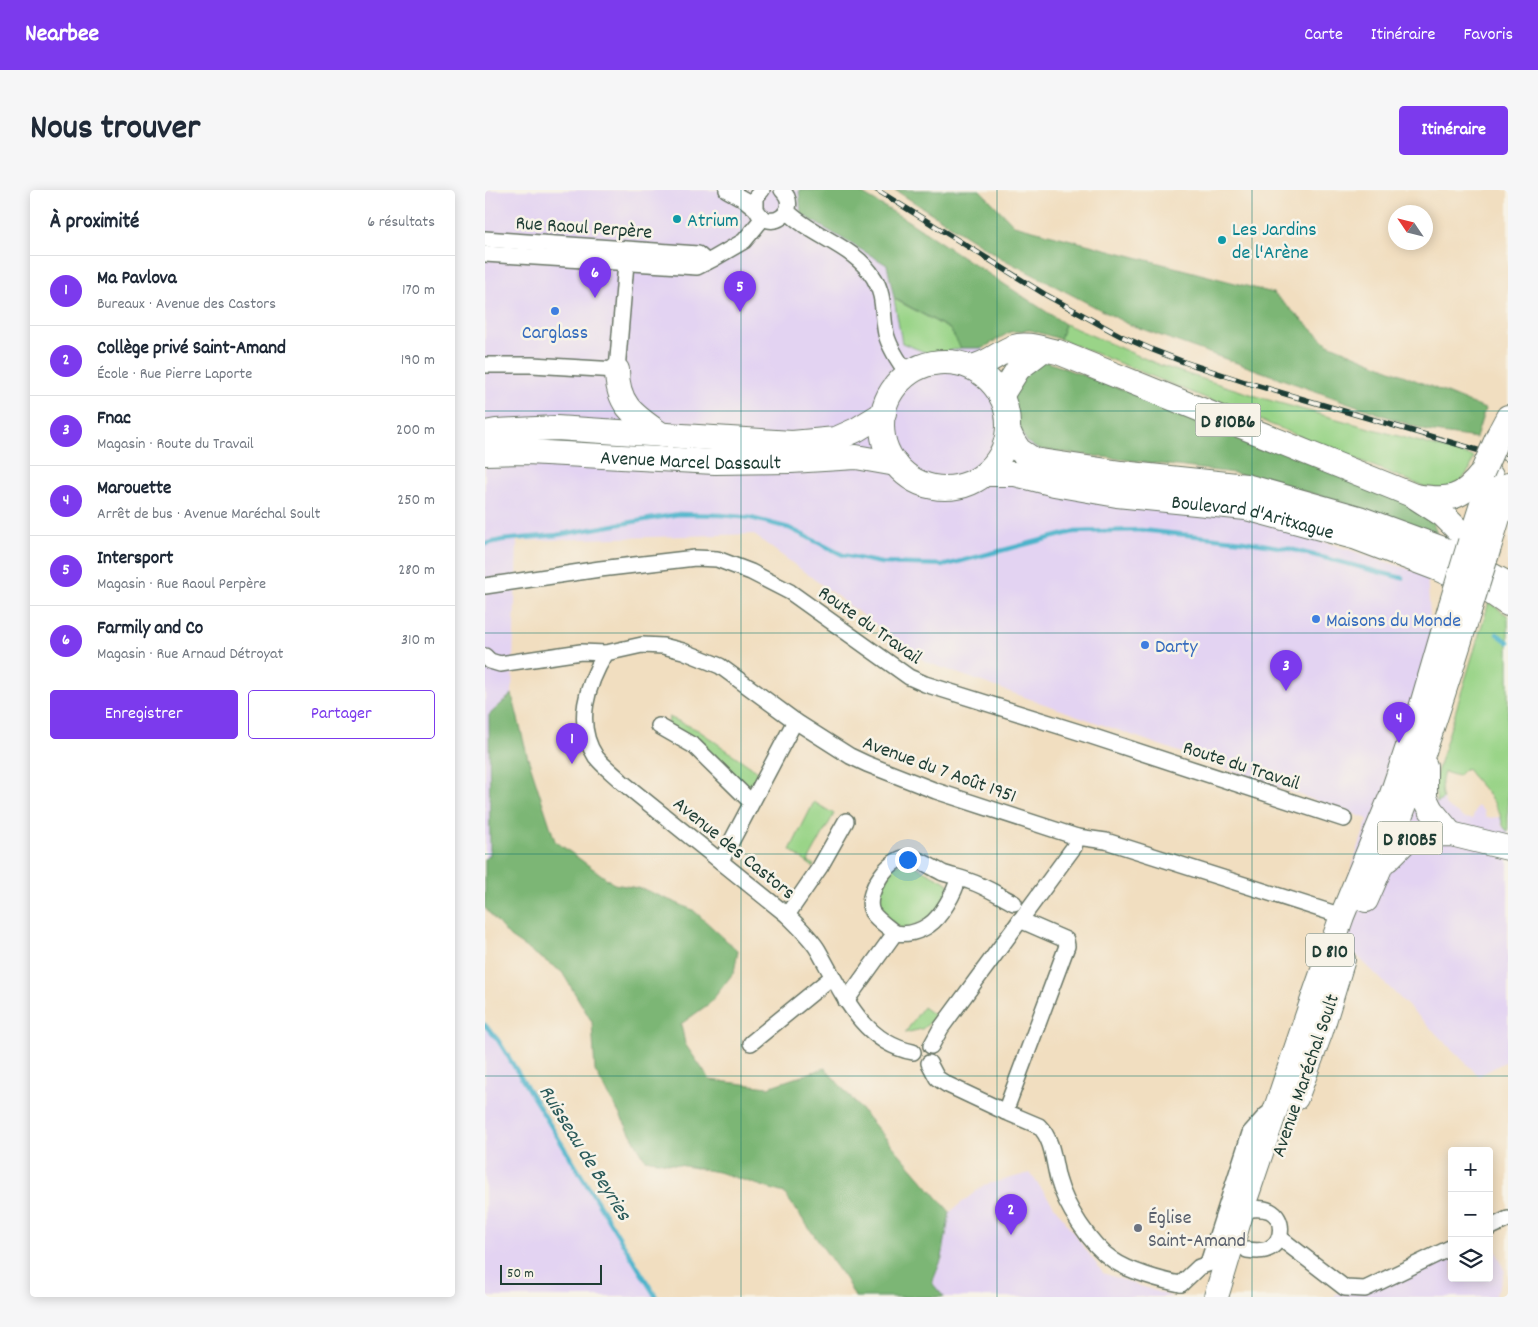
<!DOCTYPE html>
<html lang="fr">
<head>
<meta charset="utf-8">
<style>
  body { margin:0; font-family:Dekko,sans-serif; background:#f6f6f7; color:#1f2937 }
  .controls { position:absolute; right:15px; bottom:15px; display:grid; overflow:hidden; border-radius:5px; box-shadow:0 2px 12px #0003 }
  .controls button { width:45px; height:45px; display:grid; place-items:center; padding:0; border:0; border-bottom:1px solid #e0e1e3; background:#fff; color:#1f2937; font:25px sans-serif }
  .compass { position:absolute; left:903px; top:15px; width:45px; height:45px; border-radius:50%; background:#fff; box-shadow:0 2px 12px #0003; rotate:305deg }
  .scale { position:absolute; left:15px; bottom:12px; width:102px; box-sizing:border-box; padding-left:5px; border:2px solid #1f3d34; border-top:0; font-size:14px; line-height:18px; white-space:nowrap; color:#1f3d34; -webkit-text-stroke:4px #f7f3e8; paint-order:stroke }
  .you { position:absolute; left:422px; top:669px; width:18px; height:18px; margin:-12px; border:4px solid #fff; border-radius:50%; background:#1a73e8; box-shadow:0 0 0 8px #1a73e833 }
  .badge { display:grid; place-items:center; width:32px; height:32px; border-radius:50%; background:#7c3aed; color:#fff; font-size:16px; font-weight:700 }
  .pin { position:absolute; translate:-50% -41px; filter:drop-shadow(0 1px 2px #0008) }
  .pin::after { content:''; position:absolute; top:26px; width:18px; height:15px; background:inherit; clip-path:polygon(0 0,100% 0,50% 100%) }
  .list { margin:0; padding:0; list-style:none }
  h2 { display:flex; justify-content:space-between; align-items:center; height:65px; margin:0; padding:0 20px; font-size:21px }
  h2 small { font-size:16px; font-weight:400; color:#747a83 }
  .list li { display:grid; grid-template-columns:32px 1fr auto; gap:15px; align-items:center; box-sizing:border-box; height:70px; padding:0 20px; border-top:1px solid #e0e1e3 }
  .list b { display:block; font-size:19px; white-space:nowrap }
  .list p { margin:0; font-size:16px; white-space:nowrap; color:#747a83 }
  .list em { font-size:16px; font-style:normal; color:#747a83 }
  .actions { display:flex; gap:10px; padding:15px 20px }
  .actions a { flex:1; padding:11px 0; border:1px solid #7c3aed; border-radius:5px; text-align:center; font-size:18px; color:#7c3aed }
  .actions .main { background:#7c3aed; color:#fff }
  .icon { flex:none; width:28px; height:28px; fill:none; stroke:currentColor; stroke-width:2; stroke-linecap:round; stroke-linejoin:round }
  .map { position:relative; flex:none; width:1023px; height:1107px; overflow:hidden; border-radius:5px }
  header { display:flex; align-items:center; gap:30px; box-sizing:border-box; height:70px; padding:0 25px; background:#7c3aed; color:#fff }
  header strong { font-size:24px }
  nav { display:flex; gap:28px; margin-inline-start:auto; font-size:18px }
  .intro { display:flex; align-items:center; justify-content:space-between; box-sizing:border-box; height:120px; padding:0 30px }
  h1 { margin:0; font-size:35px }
  .button { padding:12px 22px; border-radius:5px; background:#7c3aed; color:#fff; font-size:18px; font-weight:700 }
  main { display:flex; gap:30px; padding:0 30px }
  aside { flex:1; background:#fff; border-radius:5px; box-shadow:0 2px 12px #0003 }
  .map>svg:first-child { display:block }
  .built { fill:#e3d3f2 }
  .green { fill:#9ad488; stroke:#5c885e }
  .forest { fill:#7bb674; stroke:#4d7a54 }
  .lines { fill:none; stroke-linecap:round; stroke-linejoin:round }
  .stream { stroke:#4cb3cb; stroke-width:4.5 }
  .street-casing { stroke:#687565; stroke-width:18 }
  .primary-casing { stroke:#687565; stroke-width:26 }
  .street { stroke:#fff; stroke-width:15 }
  .primary { stroke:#fff; stroke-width:24 }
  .rail-casing { stroke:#1f3d34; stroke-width:5.5 }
  .rail { stroke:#f7f3e8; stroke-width:4; stroke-dasharray:11; stroke-linecap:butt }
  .primary-bridge-casing { stroke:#687565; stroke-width:26; stroke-linecap:butt }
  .primary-bridge { stroke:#fff; stroke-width:24 }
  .grid { fill:none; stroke:#0f766e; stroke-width:1; stroke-opacity:0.55 }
  .culture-dot { fill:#0f9aa8; stroke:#f7f3e8; stroke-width:2 }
  .shop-dot { fill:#3f7fe0; stroke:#f7f3e8; stroke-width:2 }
  .worship-dot { fill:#6b7280; stroke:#f7f3e8; stroke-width:2 }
  .labels { text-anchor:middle; stroke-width:5; stroke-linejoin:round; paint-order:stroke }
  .shield { fill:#f7f3e8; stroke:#60746a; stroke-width:1 }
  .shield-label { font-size:19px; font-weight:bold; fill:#1f3d34 }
  .culture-label { font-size:20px; fill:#0d838f; stroke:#f7f3e8; text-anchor:start }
  .street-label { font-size:20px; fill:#1f3d34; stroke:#f7f3e8 }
  .shop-label { font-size:20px; fill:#366cbe; stroke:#f7f3e8; text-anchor:start }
  .worship-label { font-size:20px; fill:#5b616d; stroke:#f7f3e8; text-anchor:start }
  .water-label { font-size:21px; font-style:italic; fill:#2a5a5a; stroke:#f7f3e8 }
</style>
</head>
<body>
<header>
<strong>Nearbee</strong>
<nav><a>Carte</a><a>Itinéraire</a><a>Favoris</a></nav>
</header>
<div class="intro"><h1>Nous trouver</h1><a class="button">Itinéraire</a></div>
<main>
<aside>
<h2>À proximité<small>6 résultats</small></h2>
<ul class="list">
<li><span class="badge">1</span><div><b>Ma Pavlova</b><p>Bureaux · Avenue des Castors</p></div><em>170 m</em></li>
<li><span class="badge">2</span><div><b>Collège privé Saint-Amand</b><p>École · Rue Pierre Laporte</p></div><em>190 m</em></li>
<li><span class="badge">3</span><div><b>Fnac</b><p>Magasin · Route du Travail</p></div><em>200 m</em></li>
<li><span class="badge">4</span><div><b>Marouette</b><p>Arrêt de bus · Avenue Maréchal Soult</p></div><em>250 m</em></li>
<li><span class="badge">5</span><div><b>Intersport</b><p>Magasin · Rue Raoul Perpère</p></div><em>280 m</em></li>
<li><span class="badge">6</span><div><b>Farmily and Co</b><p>Magasin · Rue Arnaud Détroyat</p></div><em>310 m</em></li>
</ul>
<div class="actions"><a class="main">Enregistrer</a><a>Partager</a></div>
</aside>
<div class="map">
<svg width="1023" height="1107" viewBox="0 0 1023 1107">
  <rect width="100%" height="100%" fill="#f7f3e8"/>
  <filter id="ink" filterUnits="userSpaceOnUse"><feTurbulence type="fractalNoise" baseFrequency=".02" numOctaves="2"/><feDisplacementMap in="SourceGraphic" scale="10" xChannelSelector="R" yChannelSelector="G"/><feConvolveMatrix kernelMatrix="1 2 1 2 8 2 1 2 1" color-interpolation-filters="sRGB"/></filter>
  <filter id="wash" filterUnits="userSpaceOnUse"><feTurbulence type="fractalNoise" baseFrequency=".0096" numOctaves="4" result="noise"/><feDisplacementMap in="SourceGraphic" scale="20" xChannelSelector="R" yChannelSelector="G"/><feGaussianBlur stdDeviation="1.12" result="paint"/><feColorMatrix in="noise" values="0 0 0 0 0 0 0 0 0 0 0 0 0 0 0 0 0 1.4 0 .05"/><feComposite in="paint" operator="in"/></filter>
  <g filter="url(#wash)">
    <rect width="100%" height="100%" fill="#f1dec0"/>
    <g class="built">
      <polygon points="0,0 314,0 316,24 402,75 418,153 447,165 476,158 498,158 552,259 942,385 950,495 921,581 952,613 958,609 961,616 979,628 987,629 992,616 999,621 1001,628 1016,627 1017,636 1023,642 1023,870 994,886 846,740 883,629 441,472 268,344 32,351 27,504 4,525 5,665 0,669"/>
      <polygon points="0,832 173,1107 0,1107"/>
      <polygon points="545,983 618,1083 688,1107 459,1107 447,1094 457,1068 465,1022 499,995"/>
      <polygon points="1005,1046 1020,1082 1010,1107 850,1107 850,1104 856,1103 967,1064 967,1088 1004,1088"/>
    </g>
    <g class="green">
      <polygon points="409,109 466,140 476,158 447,165 417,153"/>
      <polygon points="580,134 677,176 787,211 989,267 985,279 977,290 959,299 940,297 575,149"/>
      <path d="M1004 412 1023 426V642C1015 635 1018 628 1012 618 1005 604 990 590 981 578L973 586 959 582C956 592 955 600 958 609L952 613 949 592Z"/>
      <polygon points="184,527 213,540 276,584 267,602 262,601 183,537"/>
      <polygon points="329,612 349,624 323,671 329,675 328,677 305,660"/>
      <polygon points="410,674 428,675 463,693 465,698 451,725 419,740 391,722 389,707"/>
      <polygon points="438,817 452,827 437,839 420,843"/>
    </g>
    <g class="forest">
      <polygon points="314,0 371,0 420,29 580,134 575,149 545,140 525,142 498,158 476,158 465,139 409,108 402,75 316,24"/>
      <polygon points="410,0 495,0 529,35 788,103 843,154 1000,219 991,248 942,241 643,134 516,68"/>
      <polygon points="557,170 722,231 929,315 946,328 952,343 837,306 749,283 552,259 542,252 534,238 525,208 537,185"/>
      <polygon points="27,504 42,565 70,651 129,694 158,699 208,720 253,761 249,782 225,813 196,834 200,854 225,890 283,897 340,878 465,1022 457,1068 447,1093 459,1107 370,1107 361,1090 299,1003 233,982 160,969 110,881 107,832 77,782 25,747 0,718 0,669 5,665 4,525"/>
    </g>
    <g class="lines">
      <g class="stream">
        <polyline points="0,354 17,350 72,345 194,324 236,325 266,328 304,338 358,365 396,373 461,375 588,342 656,340 758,351 805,359 917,388"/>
        <polyline points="1012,444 1023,452"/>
        <polyline points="0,835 13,850 171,1107"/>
      </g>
    </g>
  </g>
  <g filter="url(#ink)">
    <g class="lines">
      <defs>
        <g id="street">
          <polyline points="242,0 260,10 271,19"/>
          <path d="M277 0 271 7V19C283 45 318 21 297 0"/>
          <path d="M302 21C328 47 370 56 389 88 400 105 397 125 401 144 405 159 414 172 423 184"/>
          <polyline points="0,49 213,64 222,72"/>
          <polyline points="0,64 212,77 228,69 259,51 278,28"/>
          <polyline points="0,175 47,175 132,180 141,73"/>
          <polyline points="0,396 115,379 210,368 232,369 266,382 305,402 424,487 440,494 600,544 859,629"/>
          <path d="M121 463C102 494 89 534 111 567 118 576 129 584 137 592L302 725C313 736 325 747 333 760 356 800 376 852 428 862"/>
          <polyline points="0,466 5,471 15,474 96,462 121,463 157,455 178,456 198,461 235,476 310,531 365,566 382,574 451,601 592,647 621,651 857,726"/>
          <polyline points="174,536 209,556 266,612"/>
          <polyline points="236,671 310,531"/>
          <polyline points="302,725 335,677 361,631"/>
          <path d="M410 743C421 745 434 742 444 735 456 727 470 702 473 689"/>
          <path d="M361 811 410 743C403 737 392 730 387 722 378 704 406 662 427 668 438 671 448 678 458 683 467 686 476 688 484 691 500 696 515 706 529 713"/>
          <polyline points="266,853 347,787"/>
          <polyline points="446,856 456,838 589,657 592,647"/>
          <path d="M444 873 452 888 461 894 514 919 554 936C568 950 568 970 573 989 580 1015 605 1055 628 1070 643 1081 678 1091 696 1094"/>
          <polyline points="520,922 582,756 581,750 535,730"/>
          <path d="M757 1020C766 1019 776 1017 785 1021 799 1028 799 1050 785 1058 778 1062 770 1061 762 1060"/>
          <polyline points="1004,1038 1023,1029"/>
          <polyline points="795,1048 860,1098 880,1099 967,1057"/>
          <polyline points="723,1073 765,943 781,925 788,920"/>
          <polyline points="696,1094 714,1077 732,1071"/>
        </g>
        <g id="primary">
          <circle cx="460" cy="235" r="63"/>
          <path d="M486 177C504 174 514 162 529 157 543 152 559 160 573 162L927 305 958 325 985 352"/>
          <path d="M132 180C132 216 150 226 177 245"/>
          <polyline points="516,206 533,179 558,160"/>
          <polyline points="523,240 528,251 534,260 549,270 636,283 761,296 874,328 958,359 1023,394"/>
          <polyline points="1015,242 1023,227"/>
          <polyline points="0,243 11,241 71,238 307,253 351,249 371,240 399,223"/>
          <path id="s1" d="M0 263 42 262 230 272 306 271 371 267 411 274"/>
          <path id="s2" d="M500 284H530L569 294 632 305 761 318 872 348 951 378 1007 403 1023 414"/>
          <path d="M931 306C964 311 976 310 997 283"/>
          <polyline points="985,352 1006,286"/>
          <polyline points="1004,357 1023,295"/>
          <polyline points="940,576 940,608 946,620 966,644"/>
          <polyline points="903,669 923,649 935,645 966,644 1023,658"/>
          <path d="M881 710C923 616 954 519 984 421"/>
          <polyline points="811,908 836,841 858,769"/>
          <polyline points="731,1107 761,1007 827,812 857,726 906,607 936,518 966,415"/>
        </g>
      </defs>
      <use href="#street" class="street-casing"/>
      <use href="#primary" class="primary-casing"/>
      <use href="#street" class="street"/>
      <use href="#primary" class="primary"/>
      <defs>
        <polyline id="rail" points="392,0 561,105 636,146 668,160 699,172 760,192 1023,269"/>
      </defs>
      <use href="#rail" class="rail-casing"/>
      <use href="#rail" class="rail"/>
      <defs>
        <g id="primary-bridge">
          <polyline points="997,283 1015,242"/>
          <polyline points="966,415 985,352"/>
          <polyline points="984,421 1004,357"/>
        </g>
      </defs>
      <use href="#primary-bridge" class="primary-bridge-casing"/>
      <use href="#primary-bridge" class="primary-bridge"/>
    </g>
  </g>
  <path class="grid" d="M256 0V1107M512 0V1107M767 0V1107M0 221H1023M0 443H1023M0 664H1023M0 886H1023"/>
  <g class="culture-dot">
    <circle cx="192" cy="29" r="5"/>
    <circle cx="737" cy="50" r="5"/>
  </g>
  <g class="shop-dot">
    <circle cx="70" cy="121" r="5"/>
    <circle cx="831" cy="429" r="5"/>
    <circle cx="660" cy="455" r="5"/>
  </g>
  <circle class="worship-dot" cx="653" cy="1038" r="5"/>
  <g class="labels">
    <g class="shield">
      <rect x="710.5" y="213.5" width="65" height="33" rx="4"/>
      <rect x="892.5" y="631.5" width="65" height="33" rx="4"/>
      <rect x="821" y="743.5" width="48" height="33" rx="4"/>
    </g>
    <g class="shield-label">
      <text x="743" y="237">D 810B6</text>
      <text x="925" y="655">D 810B5</text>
      <text x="845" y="767">D 810</text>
    </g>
    <g class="culture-label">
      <text x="202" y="36">Atrium</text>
      <text x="747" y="45">Les Jardins<tspan x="747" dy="23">de l'Arène</tspan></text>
    </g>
    <g class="street-label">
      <text transform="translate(99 36) rotate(4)" y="7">Rue Raoul Perpère</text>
      <text dy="7" stroke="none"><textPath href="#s1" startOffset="206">Avenue Marcel Dassault</textPath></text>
      <text dy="7" stroke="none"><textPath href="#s2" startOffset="272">Boulevard d'Aritxague</textPath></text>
      <text transform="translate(386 434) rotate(35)" y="7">Route du Travail</text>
      <text transform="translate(757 574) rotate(18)" y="7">Route du Travail</text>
      <text transform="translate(455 578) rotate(20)" y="7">Avenue du 7 Août 1951</text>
      <text transform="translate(250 657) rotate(39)" y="7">Avenue des Castors</text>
      <text transform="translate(819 885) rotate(-71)" y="7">Avenue Maréchal Soult</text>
    </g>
    <g class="shop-label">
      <text x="70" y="148" text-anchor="middle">Carglass</text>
      <text x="841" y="436">Maisons du Monde</text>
      <text x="670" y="462">Darty</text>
    </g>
    <g class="worship-label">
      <text x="663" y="1033">Église<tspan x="663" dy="23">Saint-Amand</tspan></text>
    </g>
    <g class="water-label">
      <text transform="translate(101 962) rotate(58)" y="7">Ruisseau de Beyries</text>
    </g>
  </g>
</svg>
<div class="controls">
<button>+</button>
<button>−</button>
<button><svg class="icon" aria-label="layers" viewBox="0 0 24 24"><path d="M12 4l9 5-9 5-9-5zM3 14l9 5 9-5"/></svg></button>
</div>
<svg class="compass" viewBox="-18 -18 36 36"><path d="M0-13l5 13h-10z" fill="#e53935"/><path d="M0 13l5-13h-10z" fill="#747a83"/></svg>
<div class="scale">50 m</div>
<div class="you"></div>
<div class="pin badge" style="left:87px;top:574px">1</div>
<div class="pin badge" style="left:526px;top:1045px">2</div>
<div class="pin badge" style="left:801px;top:501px">3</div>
<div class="pin badge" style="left:914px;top:553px">4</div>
<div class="pin badge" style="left:255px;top:122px">5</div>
<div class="pin badge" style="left:110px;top:108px">6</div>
</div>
</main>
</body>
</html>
